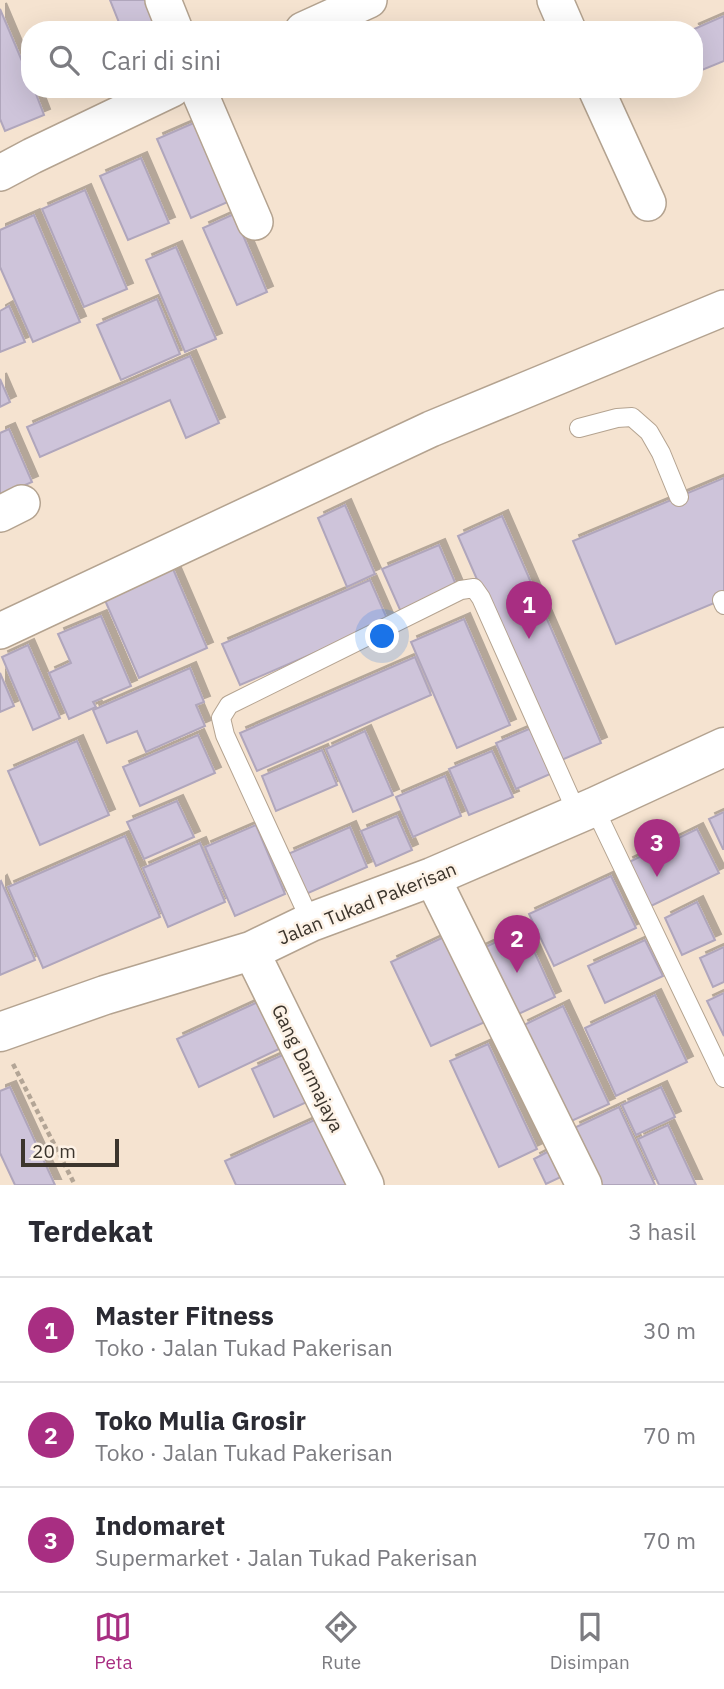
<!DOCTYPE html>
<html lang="id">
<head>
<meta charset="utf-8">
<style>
  body { margin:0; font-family:"IBM Plex Sans",sans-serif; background:#f2f2f3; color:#2b2b33 }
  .scale { position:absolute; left:21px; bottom:18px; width:98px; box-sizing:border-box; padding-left:7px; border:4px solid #3c352d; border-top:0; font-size:19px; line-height:24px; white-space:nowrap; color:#3c352d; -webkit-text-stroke:5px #fdf2e6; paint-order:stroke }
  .you { position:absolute; left:383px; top:637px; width:24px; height:24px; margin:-18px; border:5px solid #fff; border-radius:50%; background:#1a73e8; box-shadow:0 0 0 10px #1a73e833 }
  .badge { display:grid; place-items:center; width:46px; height:46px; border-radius:50%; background:#a82e82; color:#fff; font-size:23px; font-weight:700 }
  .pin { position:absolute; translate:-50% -58px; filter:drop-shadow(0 2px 4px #0008) }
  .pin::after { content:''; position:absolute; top:37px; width:24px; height:21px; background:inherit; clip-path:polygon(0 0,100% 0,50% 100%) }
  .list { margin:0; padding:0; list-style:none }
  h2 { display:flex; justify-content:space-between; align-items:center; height:91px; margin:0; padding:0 28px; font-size:30px }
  h2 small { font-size:23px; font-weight:400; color:#7c7c81 }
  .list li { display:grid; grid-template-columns:46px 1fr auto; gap:21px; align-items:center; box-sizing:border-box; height:105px; padding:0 28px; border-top:2px solid #e1e1e2 }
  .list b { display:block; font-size:26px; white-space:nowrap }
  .list p { margin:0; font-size:23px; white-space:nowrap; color:#7c7c81 }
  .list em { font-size:23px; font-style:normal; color:#7c7c81 }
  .icon { flex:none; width:38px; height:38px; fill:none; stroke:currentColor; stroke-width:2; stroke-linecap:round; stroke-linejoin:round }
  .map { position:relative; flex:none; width:724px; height:1185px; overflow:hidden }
  .search { position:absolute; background:#fff; box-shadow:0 7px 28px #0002; left:21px; right:21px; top:21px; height:77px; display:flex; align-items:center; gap:18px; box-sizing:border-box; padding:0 24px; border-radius:28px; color:#7c7c81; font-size:26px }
  .sheet { height:406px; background:#fff }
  nav { display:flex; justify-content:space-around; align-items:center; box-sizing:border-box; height:98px; border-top:2px solid #e1e1e2; background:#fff; font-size:19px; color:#7c7c81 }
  nav a { display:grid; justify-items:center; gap:4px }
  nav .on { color:#a82e82 }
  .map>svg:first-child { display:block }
  .building { fill:#cec4da; stroke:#b0a6bc; stroke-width:2; filter:url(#shadow) }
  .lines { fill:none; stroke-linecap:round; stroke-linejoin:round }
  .service-casing { stroke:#b4a390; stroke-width:20 }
  .minor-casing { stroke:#b4a390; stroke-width:38 }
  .tertiary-casing { stroke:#b4a390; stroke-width:41 }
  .path { stroke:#b3a596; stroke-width:4.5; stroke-dasharray:5 3.5; stroke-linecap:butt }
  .service { stroke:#fff; stroke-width:18 }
  .minor { stroke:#fff; stroke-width:35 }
  .tertiary { stroke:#fff; stroke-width:38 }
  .labels { text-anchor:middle; stroke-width:5; stroke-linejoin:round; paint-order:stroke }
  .street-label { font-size:19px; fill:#3c352d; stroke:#fdf2e6 }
</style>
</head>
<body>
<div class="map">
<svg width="724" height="1185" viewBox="0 0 724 1185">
  <defs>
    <filter id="shadow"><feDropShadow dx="6" dy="-6" stdDeviation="0" flood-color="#0004"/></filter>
  </defs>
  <rect width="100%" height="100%" fill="#f5e3d0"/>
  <g class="building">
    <polygon points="110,0 146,0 159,30 122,30"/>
    <polygon points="0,9 30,80 30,89 34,89 44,115 5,131 0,119"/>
    <polygon points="724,16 724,61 702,70 694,52 694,30 692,30"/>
    <polygon points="196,122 230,201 191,218 157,139"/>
    <polygon points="141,158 169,223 128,240 100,176"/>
    <polygon points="85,190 127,289 84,307 42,209"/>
    <polygon points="234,214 267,292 237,305 203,228"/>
    <polygon points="34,215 80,322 33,342 0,267 0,230"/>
    <polygon points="176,247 216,339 185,352 146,260"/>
    <polygon points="157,299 180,354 121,380 97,325"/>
    <polygon points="9,306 25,342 0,352 0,311"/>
    <polygon points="190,356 219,423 186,438 170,400 40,457 27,427"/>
    <polygon points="0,379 10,402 0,407"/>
    <polygon points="9,429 32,482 0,496 0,433"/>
    <polygon points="724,478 724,599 616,644 573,541"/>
    <polygon points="345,505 375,574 347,587 318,518"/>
    <polygon points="502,516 601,743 557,762 458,536"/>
    <polygon points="439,545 457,587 401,612 382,569"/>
    <polygon points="173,569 207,648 139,678 104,598"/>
    <polygon points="370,580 388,621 240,685 222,644"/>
    <polygon points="101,616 131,686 93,702 96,707 69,719 49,673 71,663 58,634"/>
    <polygon points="464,619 510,725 457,748 411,642"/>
    <polygon points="28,645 60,718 33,730 2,657"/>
    <polygon points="415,657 431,695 257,771 240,733"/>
    <polygon points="190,668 204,702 196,705 205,726 146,752 137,731 107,743 93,710"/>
    <polygon points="0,673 14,706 0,712"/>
    <polygon points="536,726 557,771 516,789 496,743"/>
    <polygon points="365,731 393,795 353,812 326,749"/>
    <polygon points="198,735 215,773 140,806 123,767"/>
    <polygon points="77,741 109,815 40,845 8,771"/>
    <polygon points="322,750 337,785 276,811 262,776"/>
    <polygon points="492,751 513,797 469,815 449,769"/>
    <polygon points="445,776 461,816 413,837 396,797"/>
    <polygon points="177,801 194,837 144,859 127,822"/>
    <polygon points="724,812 724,849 723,849 709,819"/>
    <polygon points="397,816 412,850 376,866 361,831"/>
    <polygon points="256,825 285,894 235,916 205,847"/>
    <polygon points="350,827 367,867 306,894 288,854"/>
    <polygon points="697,829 719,873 649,907 627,863"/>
    <polygon points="125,836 160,917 43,968 8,887"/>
    <polygon points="200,843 225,902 168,927 143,868"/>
    <polygon points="611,876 636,928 554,966 529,914"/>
    <polygon points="1,881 35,960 0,975 0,882"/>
    <polygon points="697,902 715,940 682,955 665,918"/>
    <polygon points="524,929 555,997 510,1018 479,950"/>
    <polygon points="446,936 485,1022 431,1046 391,962"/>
    <polygon points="645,940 663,976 605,1003 588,966"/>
    <polygon points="724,947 724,982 713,987 700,958"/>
    <polygon points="724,993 724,1036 707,1001"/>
    <polygon points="655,995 687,1062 616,1096 585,1028"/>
    <polygon points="258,1002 279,1049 199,1087 177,1039"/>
    <polygon points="563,1006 609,1104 567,1123 522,1026"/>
    <polygon points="488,1044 537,1149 499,1167 450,1061"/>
    <polygon points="287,1053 309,1101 274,1117 252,1069"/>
    <polygon points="10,1087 55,1185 15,1185 0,1153 0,1091"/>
    <polygon points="661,1087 675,1117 636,1135 622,1105"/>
    <polygon points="619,1107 655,1185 600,1185 574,1128"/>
    <polygon points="319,1118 350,1185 236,1185 225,1161"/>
    <polygon points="668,1125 696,1185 659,1185 638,1139"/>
    <polygon points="553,1149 565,1175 546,1184 534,1159"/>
  </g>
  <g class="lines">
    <defs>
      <g id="service">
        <polyline points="579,428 617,418 632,417 649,432 661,453 679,497"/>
        <polyline points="722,600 724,605"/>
        <polyline points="594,807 724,1078"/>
        <polyline points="311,922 225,735 221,718 229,705 461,590 474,588 481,598 577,813"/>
      </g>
      <g id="minor">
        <polyline points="163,0 175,30"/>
        <polyline points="555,0 568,30"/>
        <polyline points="303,30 369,0"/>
        <polyline points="198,89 255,222"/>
        <polyline points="596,89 648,203"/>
        <polyline points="0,173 32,156 172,89"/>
        <polyline points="0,514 22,503"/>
        <polyline points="0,631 431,429 724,308"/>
        <polyline points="432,877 584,1185"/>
        <polyline points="251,951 366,1185"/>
      </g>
      <polyline id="tertiary" points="0,1032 105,995 251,951 311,922 432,877 594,807 724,747"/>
    </defs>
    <use href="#service" class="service-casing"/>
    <use href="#minor" class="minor-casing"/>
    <use href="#tertiary" class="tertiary-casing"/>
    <polyline class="path" points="13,1064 75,1185"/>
    <use href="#service" class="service"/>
    <use href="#minor" class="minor"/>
    <use href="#tertiary" class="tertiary"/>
  </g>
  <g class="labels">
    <g class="street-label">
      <text transform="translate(367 903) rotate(-22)" y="7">Jalan Tukad Pakerisan</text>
      <text transform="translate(308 1068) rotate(64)" y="7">Gang Darmajaya</text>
    </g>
  </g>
</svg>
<div class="scale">20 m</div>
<div class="you"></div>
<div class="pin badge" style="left:529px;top:639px">1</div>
<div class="pin badge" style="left:517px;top:973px">2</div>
<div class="pin badge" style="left:657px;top:877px">3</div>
<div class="search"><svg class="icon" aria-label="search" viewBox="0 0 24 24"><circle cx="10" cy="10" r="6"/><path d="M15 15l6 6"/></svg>Cari di sini</div>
</div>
<section class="sheet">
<h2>Terdekat<small>3 hasil</small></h2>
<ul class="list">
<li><span class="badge">1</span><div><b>Master Fitness</b><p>Toko · Jalan Tukad Pakerisan</p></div><em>30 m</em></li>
<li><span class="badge">2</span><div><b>Toko Mulia Grosir</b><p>Toko · Jalan Tukad Pakerisan</p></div><em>70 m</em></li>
<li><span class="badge">3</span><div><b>Indomaret</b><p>Supermarket · Jalan Tukad Pakerisan</p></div><em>70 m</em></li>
</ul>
</section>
<nav>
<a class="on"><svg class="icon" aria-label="map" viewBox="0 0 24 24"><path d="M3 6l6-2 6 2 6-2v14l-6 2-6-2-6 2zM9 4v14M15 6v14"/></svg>Peta</a>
<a><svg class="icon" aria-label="directions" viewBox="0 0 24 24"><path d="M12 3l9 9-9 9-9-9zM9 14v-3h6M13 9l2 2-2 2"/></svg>Rute</a>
<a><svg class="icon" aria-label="saved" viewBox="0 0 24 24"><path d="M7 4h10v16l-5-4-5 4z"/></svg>Disimpan</a>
</nav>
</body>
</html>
